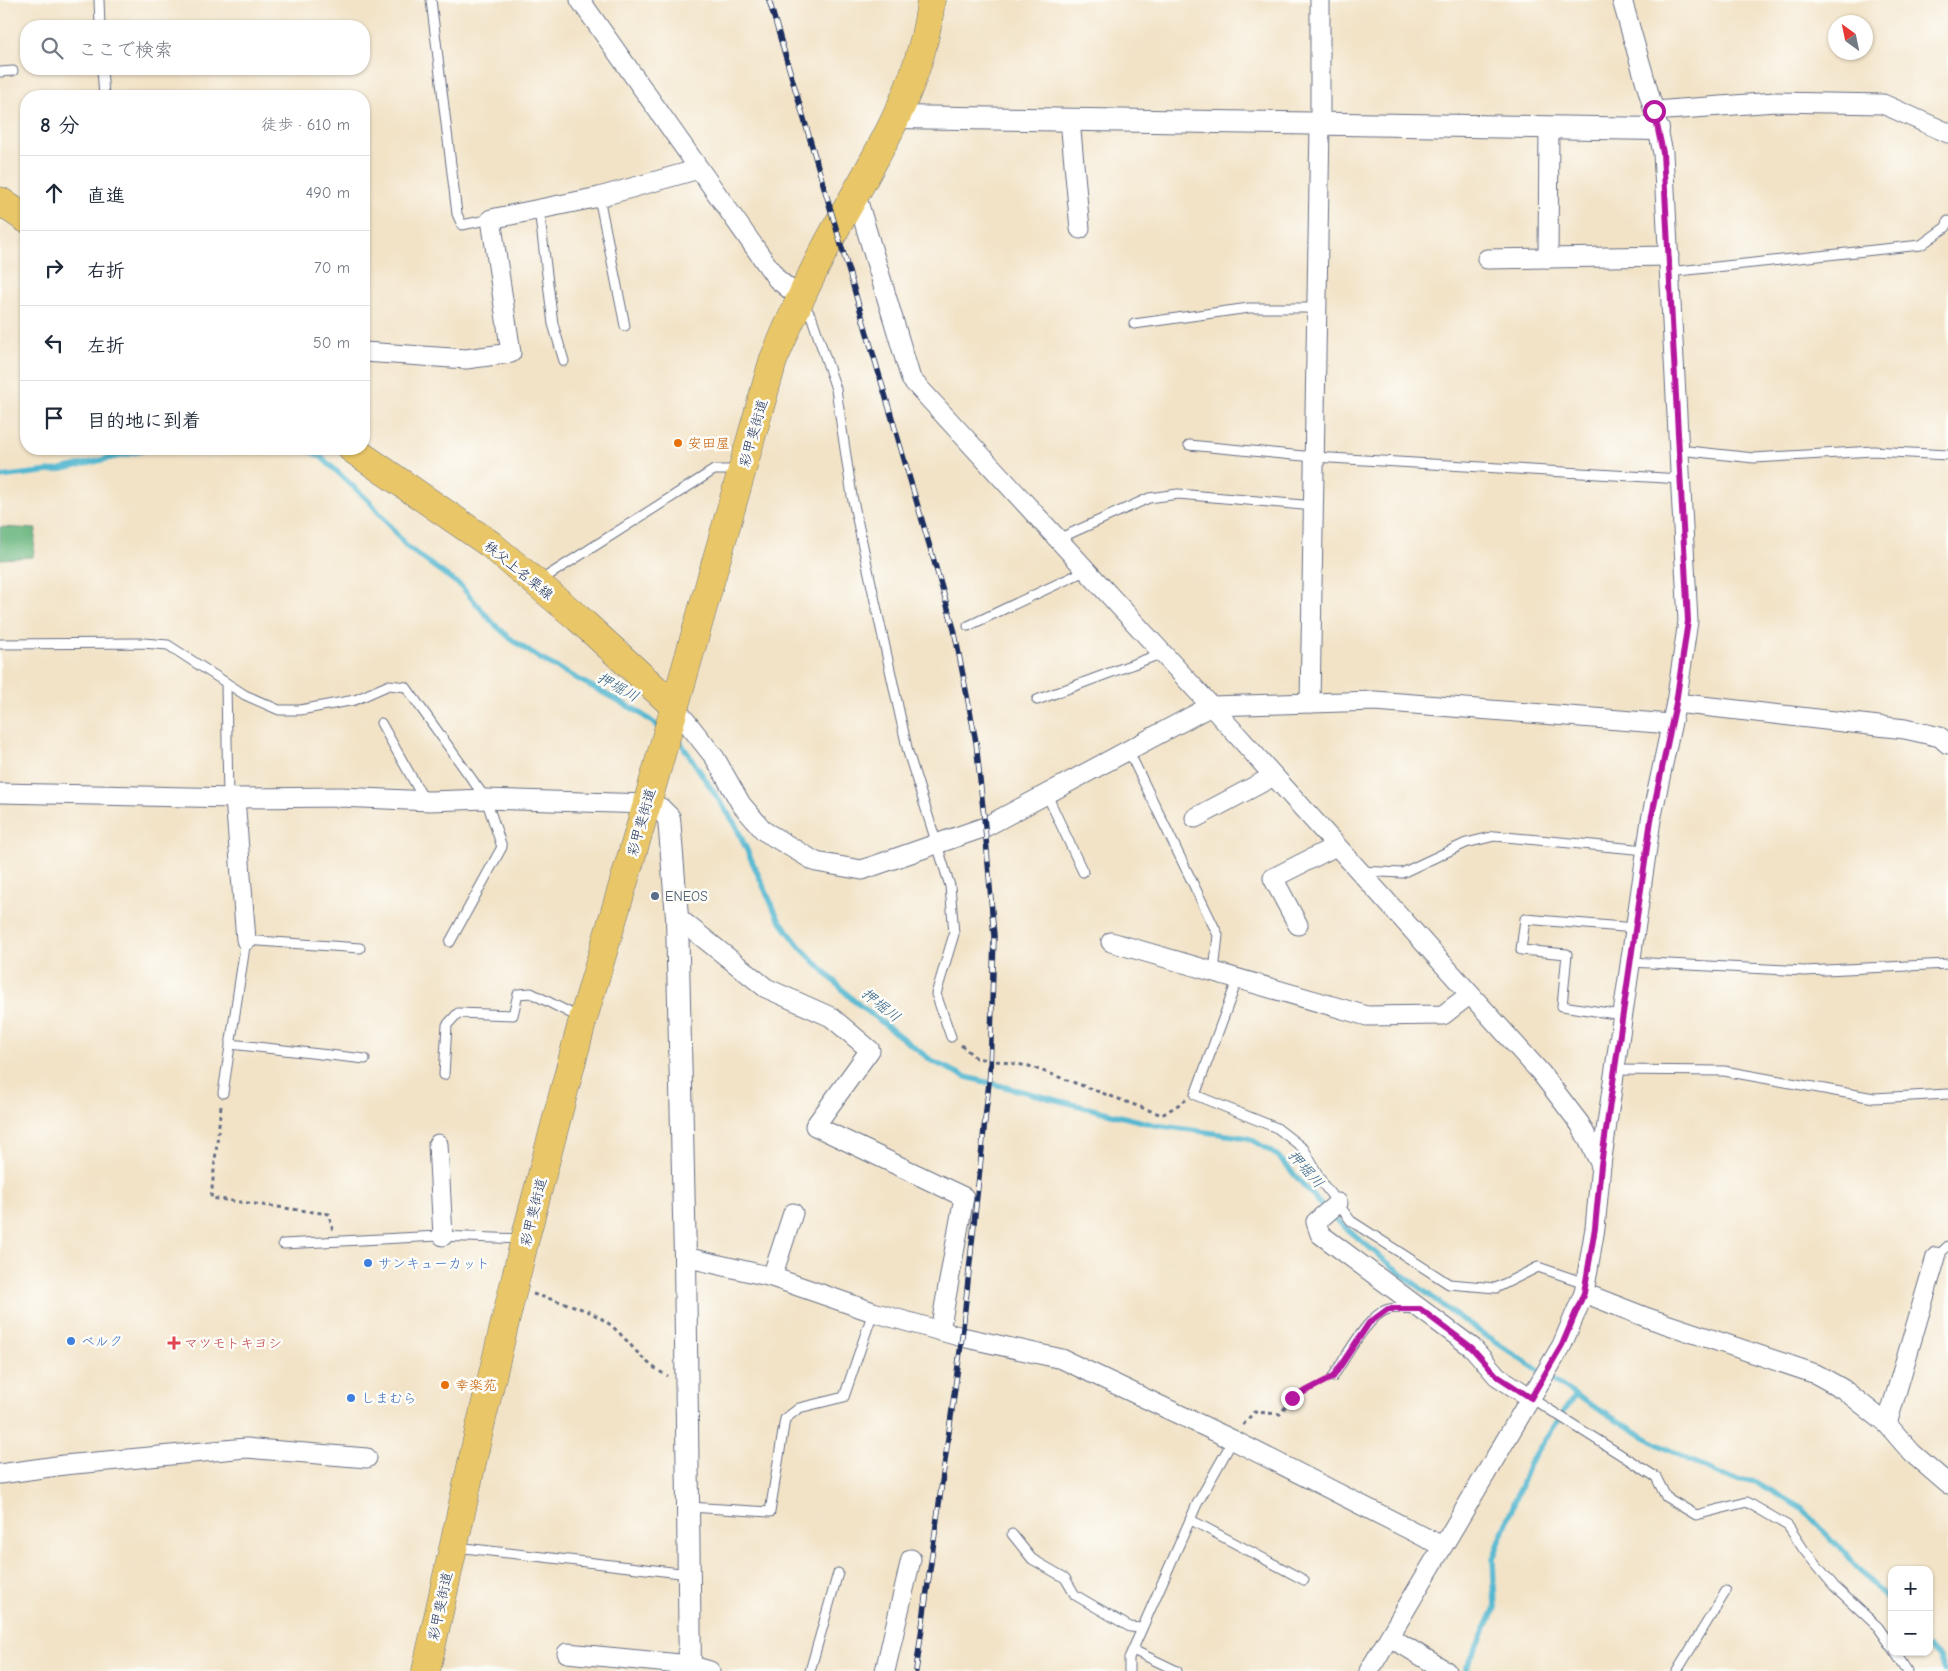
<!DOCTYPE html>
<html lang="ja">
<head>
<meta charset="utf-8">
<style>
  body { margin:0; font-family:"Comic Neue","Klee One",sans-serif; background:#f2f2f3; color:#1f2937 }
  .controls { position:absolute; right:15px; bottom:15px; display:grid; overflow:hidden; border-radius:10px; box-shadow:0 1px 4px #0004 }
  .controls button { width:45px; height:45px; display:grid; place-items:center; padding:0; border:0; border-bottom:1px solid #e0e1e3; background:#fff; color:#1f2937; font:25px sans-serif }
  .compass { position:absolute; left:1828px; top:15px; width:45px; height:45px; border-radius:50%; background:#fff; box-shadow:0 1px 4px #0004; rotate:327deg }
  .stop { position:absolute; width:15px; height:15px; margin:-11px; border:4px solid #b5179e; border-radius:50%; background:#fff }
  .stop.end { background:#b5179e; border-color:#fff; box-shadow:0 1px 5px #0008 }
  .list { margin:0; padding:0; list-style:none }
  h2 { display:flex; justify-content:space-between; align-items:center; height:65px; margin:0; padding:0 20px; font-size:21px }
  h2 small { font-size:16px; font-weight:400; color:#747a83 }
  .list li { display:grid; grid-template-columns:32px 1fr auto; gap:15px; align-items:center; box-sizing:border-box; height:75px; padding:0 20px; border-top:1px solid #e0e1e3 }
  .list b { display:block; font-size:19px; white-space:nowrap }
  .list em { font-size:16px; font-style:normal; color:#747a83 }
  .icon { flex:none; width:28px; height:28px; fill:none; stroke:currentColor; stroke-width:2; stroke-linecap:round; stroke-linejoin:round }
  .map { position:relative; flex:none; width:1948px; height:1671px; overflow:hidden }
  .search { position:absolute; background:#fff; box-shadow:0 1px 4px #0004; left:20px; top:20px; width:350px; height:55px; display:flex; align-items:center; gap:12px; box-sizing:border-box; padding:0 18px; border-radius:20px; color:#747a83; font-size:19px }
  .panel { position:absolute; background:#fff; box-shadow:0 1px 4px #0004; left:20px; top:90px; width:350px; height:365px; border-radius:20px }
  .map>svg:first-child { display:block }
  .forest { fill:#6db881; stroke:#447470 }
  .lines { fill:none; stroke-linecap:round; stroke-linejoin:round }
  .stream { stroke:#52b7d0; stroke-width:5.5 }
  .service-casing { stroke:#666e83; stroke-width:11 }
  .minor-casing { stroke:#666e83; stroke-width:21 }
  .tertiary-casing { stroke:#666e83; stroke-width:24 }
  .primary-casing { stroke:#666e83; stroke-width:29 }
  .trunk-casing { stroke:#666e83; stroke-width:29 }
  .path { stroke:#666e83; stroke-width:3; stroke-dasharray:4 4; stroke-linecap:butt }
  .service { stroke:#fff; stroke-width:9 }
  .minor { stroke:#fff; stroke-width:19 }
  .tertiary { stroke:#fff; stroke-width:22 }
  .primary { stroke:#e9c769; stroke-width:28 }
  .trunk { stroke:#e9c769; stroke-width:28 }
  .rail-casing { stroke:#1b2f5e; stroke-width:5.5 }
  .rail { stroke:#fdfcf7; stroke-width:4; stroke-dasharray:11; stroke-linecap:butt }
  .route { stroke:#b5179e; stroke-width:6 }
  .food-dot { fill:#e8710a; stroke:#fdfcf7; stroke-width:2 }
  .service-dot { fill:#5c6f8a; stroke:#fdfcf7; stroke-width:2 }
  .shop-dot { fill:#3f7fe0; stroke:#fdfcf7; stroke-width:2 }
  .health-dot { fill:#e0444e; stroke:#fdfcf7; stroke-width:2 }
  .labels { text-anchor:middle; stroke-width:5; stroke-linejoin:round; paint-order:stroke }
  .street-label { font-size:14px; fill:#1b2f5e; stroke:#fdfcf7 }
  .food-label { font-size:14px; fill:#c56008; stroke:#fdfcf7; text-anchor:start }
  .service-label { font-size:14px; fill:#4e5e75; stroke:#fdfcf7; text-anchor:start }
  .shop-label { font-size:14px; fill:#366cbe; stroke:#fdfcf7; text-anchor:start }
  .health-label { font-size:14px; fill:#be3a42; stroke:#fdfcf7; text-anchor:start }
  .water-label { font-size:15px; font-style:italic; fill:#2e5f86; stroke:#fdfcf7 }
</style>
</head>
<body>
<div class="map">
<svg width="1948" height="1671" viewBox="0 0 1948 1671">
  <rect width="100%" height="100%" fill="#fdfcf7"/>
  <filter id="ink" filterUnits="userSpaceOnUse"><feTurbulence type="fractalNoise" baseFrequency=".02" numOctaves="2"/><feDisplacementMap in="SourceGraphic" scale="10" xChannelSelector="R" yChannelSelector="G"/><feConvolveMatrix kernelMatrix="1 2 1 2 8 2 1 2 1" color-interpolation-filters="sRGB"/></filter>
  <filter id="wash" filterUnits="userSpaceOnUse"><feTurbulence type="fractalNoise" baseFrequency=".0096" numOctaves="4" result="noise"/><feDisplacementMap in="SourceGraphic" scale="20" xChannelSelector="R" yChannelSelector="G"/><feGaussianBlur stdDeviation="1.12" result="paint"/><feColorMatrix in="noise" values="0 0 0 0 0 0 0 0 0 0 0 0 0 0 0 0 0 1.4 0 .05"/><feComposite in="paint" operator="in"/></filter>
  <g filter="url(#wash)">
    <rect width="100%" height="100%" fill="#f2e3c7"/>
    <polygon class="forest" points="0,527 36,529 33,557 0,559"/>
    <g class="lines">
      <g class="stream">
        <polyline points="305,449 320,456 370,502 407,547 461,586 493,623 511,639 539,658 637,711 662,729"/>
        <polyline points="0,477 58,470 150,449"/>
        <polyline points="673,737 681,743 735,824 778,918 800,947 853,1000 932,1061 966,1077 1155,1125 1249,1138 1278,1156 1329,1214 1393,1267 1455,1315 1575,1395 1657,1444 1724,1477 1756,1482 1804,1510 1892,1605"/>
        <polyline points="1929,1647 1939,1657 1944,1671"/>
        <polyline points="1466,1669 1495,1608 1493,1559 1529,1464 1575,1395"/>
      </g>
    </g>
  </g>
  <g filter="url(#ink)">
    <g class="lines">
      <defs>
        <g id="service">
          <polyline points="99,0 100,26"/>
          <polyline points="431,0 457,214 462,225 491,219"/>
          <polyline points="102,69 104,96"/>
          <polyline points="0,72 13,71"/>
          <polyline points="599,197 625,326"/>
          <polyline points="539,209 553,324 564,361"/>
          <polyline points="1669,272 1921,245 1946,227 1948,221"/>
          <polyline points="803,303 812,318 836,389 852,496 908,752 950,886 954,934 936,994 951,1037"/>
          <polyline points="1134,324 1249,308 1317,308"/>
          <polyline points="1189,445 1314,457 1681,479"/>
          <polyline points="1679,450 1754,458 1873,451 1948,455"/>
          <polyline points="1058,539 1149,498 1178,494 1314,506"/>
          <polyline points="538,582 714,470 738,470"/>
          <polyline points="968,626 1087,570"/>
          <polyline points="0,644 143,643 168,645 245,695 279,710 300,710 355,700 389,685 406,687 486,799 502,847 450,942"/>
          <polyline points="226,683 228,798"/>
          <polyline points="1037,700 1163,653"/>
          <polyline points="381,723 425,801"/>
          <polyline points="1129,752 1218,935 1214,972"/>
          <polyline points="1047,795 1083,872"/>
          <polyline points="1361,871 1402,873 1466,843 1495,836 1646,850"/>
          <polyline points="1630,962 1805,971 1948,964"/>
          <polyline points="1238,978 1195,1095 1277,1128 1304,1149 1323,1184 1351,1221 1449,1284 1496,1288 1538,1267 1585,1283"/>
          <polyline points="1622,1015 1562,1006 1567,954 1521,950 1525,919 1635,928"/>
          <polyline points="230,1044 365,1059"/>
          <polyline points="1615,1070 1724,1071 1874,1098 1948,1094"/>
          <polyline points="444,1075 447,1025 458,1013 513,1015 518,994 531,993 580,1018"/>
          <polyline points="223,1093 246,940 360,948"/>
          <polyline points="283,1244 439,1236 523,1239"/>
          <polyline points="1936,1257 1948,1246"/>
          <path d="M1333 1377C1344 1360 1369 1313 1389 1309 1397 1307 1408 1309 1416 1309"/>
          <polyline points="1531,1398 1656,1477 1666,1497 1696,1515 1747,1502 1788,1526 1804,1550 1834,1586 1878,1627 1892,1647"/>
          <polyline points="689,1507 770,1512 785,1419 799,1408 844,1397 873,1312"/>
          <polyline points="1191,1520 1304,1580"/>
          <polyline points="1012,1534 1032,1559 1065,1578 1075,1595 1130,1627 1142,1628"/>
          <polyline points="456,1547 689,1574"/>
          <polyline points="1133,1650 1177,1671"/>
          <polyline points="1895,1652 1907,1671"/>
          <polyline points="810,1671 838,1573"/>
          <polyline points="1129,1671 1129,1658 1197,1504 1233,1440"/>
          <polyline points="1677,1671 1726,1591"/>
        </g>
        <g id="minor">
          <polyline points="580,0 777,279 799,297"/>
          <polyline points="1654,111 1775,102 1883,104 1948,133"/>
          <polyline points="1070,120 1080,229"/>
          <polyline points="856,195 911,379 1211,706 1541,1073 1580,1124 1601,1165 1595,1228 1584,1293 1562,1345 1369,1671"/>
          <polyline points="1548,258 1549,127"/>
          <polyline points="1487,259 1669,256"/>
          <polyline points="364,352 466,359 511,353 491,219 599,197 699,169"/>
          <polyline points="1310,703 1320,124 1320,0"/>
          <polyline points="1676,703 1905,729 1940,737 1948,744"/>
          <polyline points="674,706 715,758 741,804 764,831 816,862 862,870 985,827 1211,706 1375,701 1671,724"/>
          <polyline points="0,793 235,798 340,797 430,801 486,799 647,804"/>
          <polyline points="235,798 246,940"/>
          <polyline points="1195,818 1274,776"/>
          <polyline points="677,917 766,988 831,1017 870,1050 815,1126 964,1197 940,1331"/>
          <polyline points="1298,925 1273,878 1336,846"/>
          <polyline points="1111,942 1367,1016 1443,1015 1469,995"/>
          <polyline points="438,1144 443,1236"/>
          <polyline points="1601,1165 1651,820 1676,703 1688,621 1663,153 1654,111 1622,0"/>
          <polyline points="1338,1203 1316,1222 1320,1234 1473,1348 1497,1376 1531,1398"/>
          <polyline points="685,1257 772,1277 873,1312 962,1337 1062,1359 1233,1440 1442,1546"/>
          <polyline points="772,1277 793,1213"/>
          <polyline points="1584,1293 1648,1318 1816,1374 1843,1389 1887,1424 1912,1453 1948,1484"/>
          <polyline points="1887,1424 1936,1257"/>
          <polyline points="0,1474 64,1465 246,1448 367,1458"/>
          <polyline points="1390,1637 1446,1671"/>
          <polyline points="567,1653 690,1665 710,1671"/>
          <polyline points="885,1671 911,1559"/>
        </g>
        <g id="tertiary">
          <polyline points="897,117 1658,129"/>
          <polyline points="647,804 660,809 669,818 677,917 685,1257 690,1671"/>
        </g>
        <g id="primary">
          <polyline points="0,201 26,219"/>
          <polyline points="352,449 490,544 578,618 674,706"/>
        </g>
        <path id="trunk" d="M426 1671 479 1431 525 1239 583 1019 647 804 773 361C792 316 811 273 835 230 876 156 922 86 931 0"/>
      </defs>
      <use href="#service" class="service-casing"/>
      <use href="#minor" class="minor-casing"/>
      <use href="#tertiary" class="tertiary-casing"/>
      <use href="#primary" class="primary-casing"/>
      <use href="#trunk" class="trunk-casing"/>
      <g class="path">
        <polyline points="961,1045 976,1058 1029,1066 1162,1115 1186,1100"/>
        <polyline points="221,1106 211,1198 329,1214 333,1231"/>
        <path d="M533 1294C560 1302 591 1308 613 1327 633 1345 642 1363 668 1376"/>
        <polyline points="1243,1425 1254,1412 1280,1414 1292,1398 1323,1382"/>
      </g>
      <use href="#service" class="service"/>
      <use href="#minor" class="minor"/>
      <use href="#tertiary" class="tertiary"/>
      <use href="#primary" class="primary"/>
      <use href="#trunk" class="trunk"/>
      <defs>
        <polyline id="rail" points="769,0 954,629 976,742 985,827 994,936 990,1073 962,1337 916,1671"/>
      </defs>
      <use href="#rail" class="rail-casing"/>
      <use href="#rail" class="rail"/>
    </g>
  </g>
  <g class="lines" filter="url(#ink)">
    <polyline class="route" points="1292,1398 1333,1377 1369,1323 1388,1309 1420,1309 1472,1348 1497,1376 1531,1398 1562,1345 1584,1293 1595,1228 1601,1165 1651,820 1676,703 1688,621 1663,153 1654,111"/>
  </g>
  <g class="food-dot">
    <circle cx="678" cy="443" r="5"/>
    <circle cx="445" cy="1385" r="5"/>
  </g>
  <circle class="service-dot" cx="655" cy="896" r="5"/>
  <g class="shop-dot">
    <circle cx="368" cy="1263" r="5"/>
    <circle cx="71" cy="1341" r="5"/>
    <circle cx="351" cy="1398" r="5"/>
  </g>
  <path class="health-dot" d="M171.5 1335.5h5v5h5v5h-5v5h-5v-5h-5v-5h5z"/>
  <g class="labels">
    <g class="street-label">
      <text transform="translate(753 433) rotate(-74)" y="5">彩甲斐街道</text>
      <text transform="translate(519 570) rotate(39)" y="5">秩父上名栗線</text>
      <text transform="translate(641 822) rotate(-74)" y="5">彩甲斐街道</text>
      <text transform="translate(533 1212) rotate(-76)" y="5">彩甲斐街道</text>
      <text transform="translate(440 1606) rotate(-78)" y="5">彩甲斐街道</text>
    </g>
    <g class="food-label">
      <text x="688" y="448">安田屋</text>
      <text x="455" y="1390">幸楽苑</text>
    </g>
    <g class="service-label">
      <text x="665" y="901">ENEOS</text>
    </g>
    <g class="shop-label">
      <text x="378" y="1268">サンキューカット</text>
      <text x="81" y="1346">ベルク</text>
      <text x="361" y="1403">しまむら</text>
    </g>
    <g class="health-label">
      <text x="184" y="1348">マツモトキヨシ</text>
    </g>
    <g class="water-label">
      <text transform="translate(618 687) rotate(29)" y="5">押堀川</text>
      <text transform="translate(881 1005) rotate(39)" y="5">押堀川</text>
      <text transform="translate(1306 1169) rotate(48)" y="5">押堀川</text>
    </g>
  </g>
</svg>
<div class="controls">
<button>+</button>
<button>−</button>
</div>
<svg class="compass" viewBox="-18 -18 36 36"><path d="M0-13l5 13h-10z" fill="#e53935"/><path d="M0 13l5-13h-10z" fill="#747a83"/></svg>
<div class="stop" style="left:1654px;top:111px"></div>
<div class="stop end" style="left:1292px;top:1398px"></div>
<div class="search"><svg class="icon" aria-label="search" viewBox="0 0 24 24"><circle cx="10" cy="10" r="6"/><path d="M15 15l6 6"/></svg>ここで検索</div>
<section class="panel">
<h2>8 分<small>徒歩 · 610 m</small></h2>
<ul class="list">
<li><svg class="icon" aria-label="ahead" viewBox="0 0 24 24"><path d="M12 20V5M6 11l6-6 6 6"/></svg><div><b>直進</b></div><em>490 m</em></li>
<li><svg class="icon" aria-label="right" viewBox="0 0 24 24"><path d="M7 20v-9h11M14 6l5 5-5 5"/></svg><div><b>右折</b></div><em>70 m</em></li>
<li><svg class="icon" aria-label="left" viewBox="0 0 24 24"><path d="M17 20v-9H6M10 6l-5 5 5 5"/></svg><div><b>左折</b></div><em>50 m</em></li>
<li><svg class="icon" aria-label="arrive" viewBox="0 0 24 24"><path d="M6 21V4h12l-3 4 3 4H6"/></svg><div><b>目的地に到着</b></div></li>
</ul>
</section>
</div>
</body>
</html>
